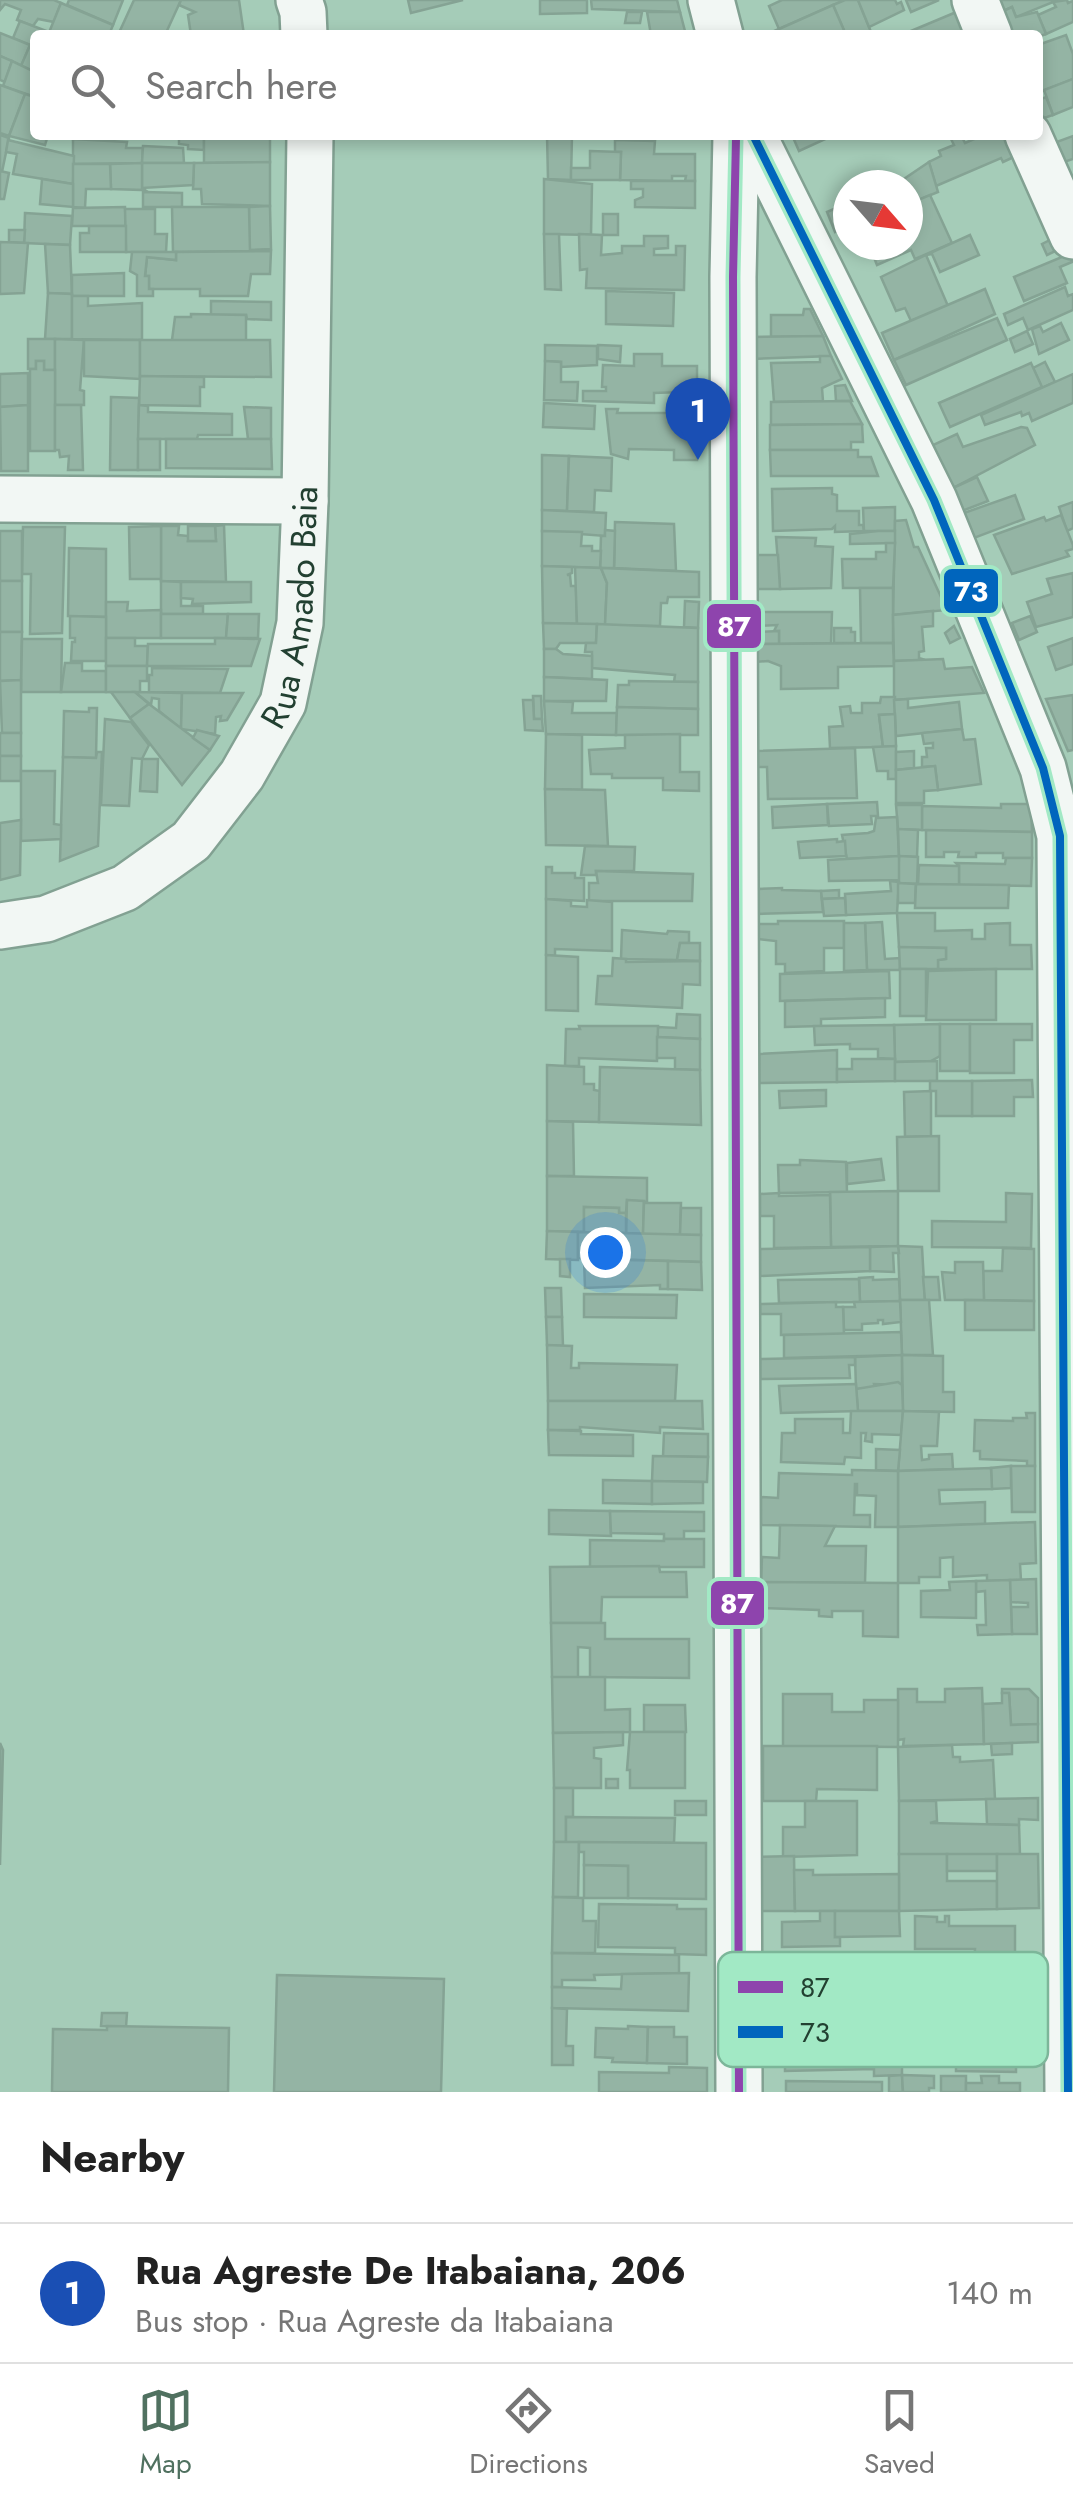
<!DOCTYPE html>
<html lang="en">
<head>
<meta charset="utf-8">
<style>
  body { margin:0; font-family:Jost,sans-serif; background:#f2f2f2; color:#222 }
  .compass { position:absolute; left:833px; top:170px; width:90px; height:90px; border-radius:50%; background:#fff; box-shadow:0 5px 15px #0003; rotate:118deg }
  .you { position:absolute; left:605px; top:1252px; width:35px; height:35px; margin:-25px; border:8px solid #fff; border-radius:50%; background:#1a73e8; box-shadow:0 0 0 15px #1a73e833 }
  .badge { display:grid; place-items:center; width:65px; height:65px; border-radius:50%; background:#507160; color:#fff; font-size:32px; font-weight:700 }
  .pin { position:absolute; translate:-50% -82px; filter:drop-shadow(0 2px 5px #0008) }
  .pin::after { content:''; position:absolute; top:52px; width:35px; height:30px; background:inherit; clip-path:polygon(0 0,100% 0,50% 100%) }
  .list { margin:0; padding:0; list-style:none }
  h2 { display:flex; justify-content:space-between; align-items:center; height:130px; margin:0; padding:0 40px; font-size:42px }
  h2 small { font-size:32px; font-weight:400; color:#767676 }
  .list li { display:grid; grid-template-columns:65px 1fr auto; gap:30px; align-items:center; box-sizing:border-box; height:140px; padding:0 40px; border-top:2px solid #e0e0e0 }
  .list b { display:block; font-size:38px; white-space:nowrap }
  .list p { margin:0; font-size:32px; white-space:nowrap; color:#767676 }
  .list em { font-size:32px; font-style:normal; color:#767676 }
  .icon { flex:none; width:55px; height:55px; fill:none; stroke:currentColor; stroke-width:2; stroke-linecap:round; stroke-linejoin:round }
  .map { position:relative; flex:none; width:1073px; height:2092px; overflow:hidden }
  .search { position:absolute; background:#fff; box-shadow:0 5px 15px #0003; left:30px; right:30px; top:30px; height:110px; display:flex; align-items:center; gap:25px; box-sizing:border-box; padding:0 35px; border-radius:10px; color:#767676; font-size:38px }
  .sheet { height:270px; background:#fff }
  nav { display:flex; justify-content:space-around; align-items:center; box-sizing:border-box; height:140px; border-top:2px solid #e0e0e0; background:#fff; font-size:28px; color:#767676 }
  nav a { display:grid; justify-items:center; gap:5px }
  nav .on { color:#507160 }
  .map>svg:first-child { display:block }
  .building { fill:#94b4a4; stroke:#85a394; stroke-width:2.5 }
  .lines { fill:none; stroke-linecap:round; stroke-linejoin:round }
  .minor-casing { stroke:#82a192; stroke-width:50 }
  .minor { stroke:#f2f7f4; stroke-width:45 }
  .bus-1-casing { stroke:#a2e9c5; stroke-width:15 }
  .bus-2-casing { stroke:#a2e9c5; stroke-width:15 }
  .bus-1 { stroke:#8e44ad; stroke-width:8 }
  .bus-2 { stroke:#0065bd; stroke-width:8 }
  .labels { text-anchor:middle; stroke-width:8; stroke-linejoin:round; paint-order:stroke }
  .street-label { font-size:35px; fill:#224031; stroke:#a2e9c5 }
  .key { fill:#a2e9c5; stroke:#7cb699; stroke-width:2.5 }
  .key-label { font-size:28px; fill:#224031 }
  .line-badge { stroke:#a2e9c5; stroke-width:4 }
  .badge-label { font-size:28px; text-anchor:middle; font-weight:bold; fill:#fff }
</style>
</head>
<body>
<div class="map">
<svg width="1073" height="2092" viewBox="0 0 1073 2092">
  <rect width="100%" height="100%" fill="#a5ccb8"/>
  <g class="building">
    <polygon points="0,0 54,0 61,3 54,22 38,19 33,26 17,20 21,10 5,4 0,10"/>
    <polygon points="69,0 123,0 113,25 67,5"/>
    <polygon points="134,0 181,0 165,35 118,35"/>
    <polygon points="181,0 239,0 244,35 191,35 188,15 195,12 179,5"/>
    <polygon points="408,0 463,0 411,13"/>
    <polygon points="540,0 587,0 587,13 540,14"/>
    <polygon points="591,0 677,0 680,12 592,9"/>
    <polygon points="782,0 845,0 779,29 769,6"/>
    <polygon points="845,0 858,0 871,32 846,35 833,5"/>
    <polygon points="858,0 895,0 897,4 901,2 904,10 869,27"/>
    <polygon points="906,0 939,0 911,12"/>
    <polygon points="994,0 1058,0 1016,17 1012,7 999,13"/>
    <polygon points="1067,0 1068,3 1073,1 1073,22 1046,34 1038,15 1056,7 1053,2"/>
    <polygon points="61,3 113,25 109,35 48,35"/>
    <polygon points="833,5 846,35 765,35 779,29"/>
    <polygon points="1012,7 1016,17 1037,12 1046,34 1038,37 1009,35 999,13"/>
    <polygon points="966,8 977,35 913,35 911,31"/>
    <polygon points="627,12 642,12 640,23 625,23"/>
    <polygon points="647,12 680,12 686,35 651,35"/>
    <polygon points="20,21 49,32 48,35 35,35 35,47 13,38"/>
    <polygon points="0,33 30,45 21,66 0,56"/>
    <polygon points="1066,35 1073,54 1073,79 1038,93 1038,45"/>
    <polygon points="30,45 35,47 35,72 21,66"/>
    <polygon points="0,56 12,61 5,82 0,80"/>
    <polygon points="12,61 35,72 35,97 3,86"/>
    <polygon points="1073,79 1073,107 1053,115 1044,90"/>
    <polygon points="0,85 25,94 9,136 0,133"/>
    <polygon points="25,94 35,97 35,135 48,135 45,145 9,136"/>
    <polygon points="1046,97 1053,115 1038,120 1038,100"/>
    <polygon points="0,135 9,138 2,172 0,171"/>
    <polygon points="73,135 109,135 109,140 73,139"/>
    <polygon points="179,135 204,135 204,150 188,149 188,145 179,144"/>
    <polygon points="204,135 270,135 270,162 204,163"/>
    <polygon points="547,135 572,135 571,180 548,179"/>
    <polygon points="792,135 832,135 832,136 799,151"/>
    <polygon points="949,135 961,135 965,143 983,135 1009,135 1018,155 1003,162 1001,158 936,186 929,162 941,156 939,151 954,145"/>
    <polygon points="1073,136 1073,159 1061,163 1054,143"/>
    <polygon points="73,139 127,142 126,148 143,148 142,163 73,164"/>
    <polygon points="8,140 74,156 73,184 13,174 17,154 6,152"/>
    <polygon points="615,140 655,141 654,154 695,154 695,181 685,181 686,176 672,176 672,181 620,180 621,152 615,152"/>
    <polygon points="143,146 183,148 184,163 142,163"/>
    <polygon points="590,151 621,152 620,180 571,180 571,168 590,168"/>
    <polygon points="270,162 270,206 202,204 201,189 193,189 194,163"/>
    <polygon points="929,162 938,192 911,203 908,185 903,185 901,181"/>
    <polygon points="142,163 194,163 193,185 142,188"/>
    <polygon points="142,163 142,188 145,190 111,189 110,164"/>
    <polygon points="73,164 110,164 111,189 86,189 85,208 73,207"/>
    <polygon points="0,171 9,173 4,199 0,199"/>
    <polygon points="42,179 73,184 73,207 40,204"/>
    <polygon points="544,179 592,184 591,235 544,234"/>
    <polygon points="631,181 695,181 695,208 635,207 635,200 643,197 643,189 631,189"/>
    <polygon points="143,192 182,193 182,207 143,207"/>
    <polygon points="930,195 952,243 915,259 911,250 877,265 869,245 908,245 908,204"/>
    <polygon points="848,203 848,226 835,232 827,212"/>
    <polygon points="270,206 271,249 249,250 249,207"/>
    <polygon points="125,207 126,226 72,226 73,208"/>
    <polygon points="172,207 249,207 250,251 173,252"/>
    <polygon points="125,209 155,209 155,234 167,234 166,252 126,252"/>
    <polygon points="25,213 72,216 70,245 24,243"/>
    <rect x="603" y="214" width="15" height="21"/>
    <polygon points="89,226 126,226 126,252 80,252 80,233 89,233"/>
    <polygon points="9,230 25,230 24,243 9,242"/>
    <polygon points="544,234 559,234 561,290 545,289"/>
    <polygon points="579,234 602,235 601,255 622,253 622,246 644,246 644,236 668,236 668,248 654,249 654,255 676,255 676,246 685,246 684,290 586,288 587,269 580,270"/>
    <polygon points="970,235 979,255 940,272 932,254 926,255"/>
    <polygon points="1054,238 1060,249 1047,255 1042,244"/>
    <polygon points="0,242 28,243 24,293 0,294"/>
    <polygon points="45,244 70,245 72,294 48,293"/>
    <polygon points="271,251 270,274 251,274 248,296 200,296 200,289 149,289 149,276 145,276 147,257 176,260 176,252"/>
    <polygon points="132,252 176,252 176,260 147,257 145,276 149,276 149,289 153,289 153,296 137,296 137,275 130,271"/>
    <polygon points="1069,254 1072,262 1060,267 1067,283 1024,301 1014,277"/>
    <polygon points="926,255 948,306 911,321 905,308 896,311 881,277"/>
    <polygon points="124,273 124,296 72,296 72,275"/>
    <polygon points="1065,287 1068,296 1073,294 1073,310 1028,330 1023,318 1008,325 1004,314"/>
    <polygon points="985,289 995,314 894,360 882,333"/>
    <polygon points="606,291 674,293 673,326 606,324"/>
    <polygon points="48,293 72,294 72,339 45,339"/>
    <polygon points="72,296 88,296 88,306 142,303 142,340 72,339"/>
    <polygon points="211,301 271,302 271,320 247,319 246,315 211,315"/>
    <polygon points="804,309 810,309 823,336 771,337 771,315 803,315"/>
    <polygon points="191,314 246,315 246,341 172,340 175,317 191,317"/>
    <polygon points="997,318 1007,340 906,385 894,360"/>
    <polygon points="1061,323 1069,340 1039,354 1032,329 1040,326 1043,332"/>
    <polygon points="1027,331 1033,344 1015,352 1010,339"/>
    <polygon points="823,336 831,356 752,359 752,337"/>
    <polygon points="28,339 55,339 55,370 44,370 44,361 36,361 36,369 28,369"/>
    <polygon points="55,339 84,340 80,390 84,391 84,405 55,405"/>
    <polygon points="84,340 140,340 140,379 84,376"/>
    <polygon points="140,340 270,340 271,377 140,376"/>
    <polygon points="545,345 597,346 597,365 561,367 561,362 545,361"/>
    <polygon points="598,345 621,346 620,362 598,359"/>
    <polygon points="634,354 662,354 662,366 697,366 697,389 692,389 692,399 681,399 681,392 654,393 654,403 583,401 583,391 606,391 606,387 602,387 603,365 634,366"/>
    <polygon points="820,356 831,356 842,379 822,388 823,401 774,402 771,363 820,362"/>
    <polygon points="36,361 44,361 44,370 55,370 55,451 30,451 30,369 36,369"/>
    <polygon points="545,361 561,362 561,382 578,382 577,401 544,400"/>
    <polygon points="1045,362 1055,382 1042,388 1033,368"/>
    <polygon points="1031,363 1042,387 950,427 939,403"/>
    <polygon points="28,373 28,405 0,407 0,374"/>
    <polygon points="1073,374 1073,403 1032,421 1029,413 1022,416 1021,412 985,425 981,415"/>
    <polygon points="140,376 204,377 204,387 200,387 200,406 139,405"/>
    <polygon points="845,385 852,401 836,401 835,386"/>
    <polygon points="111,397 139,398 138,470 110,470"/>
    <polygon points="850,401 862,424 771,425 771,402"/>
    <polygon points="544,403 595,406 594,429 543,427"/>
    <polygon points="28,405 28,471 1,471 0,407"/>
    <polygon points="55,405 81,405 83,470 68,470 69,456 60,457 59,450 55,450"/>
    <polygon points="139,405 148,406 148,412 232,414 232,435 198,435 197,439 138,439"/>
    <polygon points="244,407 271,408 271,439 248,439"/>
    <polygon points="606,409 618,409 617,413 677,413 678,434 697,433 697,460 674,460 674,450 629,449 628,459 611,454"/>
    <polygon points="862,424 863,442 851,442 851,450 770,450 770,425"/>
    <polygon points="1021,427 1027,428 1035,445 953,488 933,445 957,434 963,447"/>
    <rect x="138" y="439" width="22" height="31"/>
    <polygon points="166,439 271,439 272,469 166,468"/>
    <polygon points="770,450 858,450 858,457 871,457 878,476 771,476"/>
    <polygon points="542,455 569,456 567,511 542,510"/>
    <polygon points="569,456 612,458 611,491 595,490 594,512 567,511"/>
    <polygon points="977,477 988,501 962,511 953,488"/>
    <polygon points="832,488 832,494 837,495 837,511 859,511 859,525 863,525 864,531 835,532 835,526 832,529 773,531 772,489"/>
    <polygon points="1015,495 1024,519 974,538 964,513"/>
    <polygon points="1073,502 1073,528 1067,531 1059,507"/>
    <polygon points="895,507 895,531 864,531 863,508"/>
    <polygon points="542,510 606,513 605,536 542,531"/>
    <polygon points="1061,515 1073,545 1073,549 1066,551 1069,556 1012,574 994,535 1044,517 1046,521"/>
    <polygon points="906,520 914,547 918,547 947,610 893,615 895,521"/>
    <polygon points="615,522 674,524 676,571 614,568"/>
    <polygon points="224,525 226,582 161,581 161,526 179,526 178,535 189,536 188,541 216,541 215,526"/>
    <polygon points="161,526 161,579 130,579 129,527"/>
    <polygon points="188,526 215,526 216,541 188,541"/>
    <polygon points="23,527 65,527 62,633 30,634 31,574 22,574"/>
    <polygon points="605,530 615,531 614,568 600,568 601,536 605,536"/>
    <rect x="0" y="531" width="22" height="50"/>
    <polygon points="542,531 582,532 581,546 592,546 592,551 601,551 600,568 542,566"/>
    <polygon points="878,531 895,531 895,543 850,544 850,534"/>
    <polygon points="776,537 816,538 815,546 833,547 831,588 780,589"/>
    <polygon points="886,543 895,543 893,588 843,588 842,559 876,559 876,552 886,552"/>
    <polygon points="69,548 106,549 106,617 68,616"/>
    <polygon points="754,555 778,555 780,589 755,589"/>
    <polygon points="542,566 572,567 572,573 567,575 570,575 571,586 576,586 577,624 543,623"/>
    <polygon points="575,567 601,568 607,583 605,625 577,624"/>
    <polygon points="601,568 699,572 699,597 668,597 667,603 661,603 660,626 605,625 607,583"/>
    <polygon points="1073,573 1073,617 1036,627 1027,602 1052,594 1047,579"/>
    <rect x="0" y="581" width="22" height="51"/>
    <polygon points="161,581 181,582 181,606 203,606 203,614 161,614"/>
    <polygon points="181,582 251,582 251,602 192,604 193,599 181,598"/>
    <polygon points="860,588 893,588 893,643 861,643"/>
    <polygon points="685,601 699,602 698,628 684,627"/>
    <polygon points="106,602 128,602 127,611 161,610 161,638 106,638"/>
    <polygon points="933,611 933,626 922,627 924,651 919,652 919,658 925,660 894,661 893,615"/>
    <polygon points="755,612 832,612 831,643 779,644 779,631 774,631 777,625 755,626"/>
    <polygon points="161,614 228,614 226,638 161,638"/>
    <polygon points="228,614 259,614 258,638 226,638"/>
    <polygon points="70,616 106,617 106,661 71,661 72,642 75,642 75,638 70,638"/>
    <polygon points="1030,616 1037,632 1019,640 1012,623"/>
    <polygon points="543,623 597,624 596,643 560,643 556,649 544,649"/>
    <polygon points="597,624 698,628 698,682 674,682 675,675 592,668 592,652 585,652 586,643 596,643"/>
    <polygon points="954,626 960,638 950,643 945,633"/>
    <polygon points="834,628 851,628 851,632 855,632 855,643 834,643"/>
    <polygon points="779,631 779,644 755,644 755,632"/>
    <polygon points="0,632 22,632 21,680 0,681"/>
    <polygon points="106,638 135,638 135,646 148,646 147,666 106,666"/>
    <polygon points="215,638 260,639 251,666 147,666 148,644 215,644"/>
    <polygon points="1073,638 1073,664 1056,670 1048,647"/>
    <polygon points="22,639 62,639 61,692 21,692"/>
    <polygon points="893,643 894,666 838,667 838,688 781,689 781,666 768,661 755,662 755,644"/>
    <polygon points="544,649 556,649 563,654 592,656 592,679 544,677"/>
    <polygon points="943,659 945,669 972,667 984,693 894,700 894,661"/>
    <polygon points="65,663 82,663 82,671 106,671 106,692 61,692"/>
    <polygon points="106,666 147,666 147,681 140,681 140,693 106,692"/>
    <polygon points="152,668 228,669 220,693 149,692 149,675 152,675"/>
    <polygon points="544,677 607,680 606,701 544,701"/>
    <polygon points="21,680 21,733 2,733 0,681"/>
    <polygon points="629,681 698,682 698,709 617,707 618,685 629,685"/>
    <polygon points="111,692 135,692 149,704 130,718"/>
    <polygon points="135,692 182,693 181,729 159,711 159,699 152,698 151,705"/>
    <polygon points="182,693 243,693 227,720 220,721 221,716 216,717 215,734 181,729"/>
    <polygon points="1073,695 1073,750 1068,751 1046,699"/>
    <polygon points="533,696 541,696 542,719 534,719"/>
    <polygon points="881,697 895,697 895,714 879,715 883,747 830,748 829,727 843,726 840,707 850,706 851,713 862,713 862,703 880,703"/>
    <polygon points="908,699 908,708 959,702 962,729 896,736 894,700"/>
    <polygon points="523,700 533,700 534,719 542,719 543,731 525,730"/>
    <polygon points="544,701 573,702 572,713 617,713 616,735 546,734"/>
    <polygon points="149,704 210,750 182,785 130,718"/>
    <polygon points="617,707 698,709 698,735 616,735"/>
    <polygon points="89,708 97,708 96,758 63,757 64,711 89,712"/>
    <polygon points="895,714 896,746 883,747 879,715"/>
    <polygon points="105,719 131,722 149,745 142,759 132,758 129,806 101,805"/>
    <polygon points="962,729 964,740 975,739 981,784 938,790 935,766 922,767 922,757 927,757 926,748 933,748 933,743 924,744 922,733"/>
    <polygon points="197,730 219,736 210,750 193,738"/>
    <rect x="0" y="733" width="21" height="23"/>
    <polygon points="546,734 582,735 582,790 545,789"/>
    <polygon points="680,734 680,772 699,772 699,791 663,790 663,778 612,778 612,774 591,774 589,750 625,748 625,735"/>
    <polygon points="896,746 896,779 888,779 888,771 877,771 873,747"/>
    <polygon points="855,748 857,798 768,799 767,767 756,767 756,751"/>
    <polygon points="914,751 914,768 896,770 896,752"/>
    <polygon points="97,752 102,752 98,846 60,861 63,757 96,758"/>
    <rect x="0" y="756" width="21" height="25"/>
    <polygon points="142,759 158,759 157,792 140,791"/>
    <polygon points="935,766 938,790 924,791 924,803 896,803 896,770"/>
    <polygon points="21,771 55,771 54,824 61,825 61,839 21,841"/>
    <polygon points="545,789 605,790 608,846 546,845"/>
    <polygon points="877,802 878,816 871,816 872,824 829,826 827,804"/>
    <polygon points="827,804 828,825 773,828 772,807"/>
    <polygon points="1001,804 1031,804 1032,832 922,830 922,806 1001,808"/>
    <polygon points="896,805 922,805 922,830 898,829"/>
    <polygon points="897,817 899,856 847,859 842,835 868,833 874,831 876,818"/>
    <polygon points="21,820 20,875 0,880 0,823"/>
    <polygon points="898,829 918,830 917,857 899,856"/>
    <polygon points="926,830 1032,832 1032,858 1003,858 1003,853 976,853 976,857 958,857 959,852 944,852 944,857 926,857"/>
    <polygon points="837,839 837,842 845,841 846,856 800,858 798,842"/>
    <polygon points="585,846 635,847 634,871 596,871 596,875 581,875"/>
    <polygon points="899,856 918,857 917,884 898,883"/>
    <polygon points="899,856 899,880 829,881 828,860"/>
    <polygon points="1006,858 1032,858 1031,886 959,885 959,866 956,863 1005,864"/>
    <polygon points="919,865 959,866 959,885 918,884"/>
    <polygon points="546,867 552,867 552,873 575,873 575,878 584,878 584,901 546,899"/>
    <polygon points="596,871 693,874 692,901 589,901 589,883 598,883"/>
    <polygon points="890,881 899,882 897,913 846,915 845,894 891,891"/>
    <polygon points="898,883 916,884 915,903 898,903"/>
    <polygon points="916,884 1009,885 1008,908 915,908"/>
    <polygon points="782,888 782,890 821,891 823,912 757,914 757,889"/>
    <polygon points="839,890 839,898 822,899 821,891"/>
    <polygon points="845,898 846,915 824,916 822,899"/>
    <polygon points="546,899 571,901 571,906 587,907 587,900 612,902 612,951 555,949 555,956 546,955"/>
    <polygon points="897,913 935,913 935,931 972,930 972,939 985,939 985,924 1010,923 1010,945 1031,945 1032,969 938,969 938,960 946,959 946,948 899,947"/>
    <polygon points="778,921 844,921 844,948 824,948 824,971 785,973 785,964 776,964 776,941 758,939 758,924 778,924"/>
    <polygon points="882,922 885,959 900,958 900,970 867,970 865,923"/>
    <polygon points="844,923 865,923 867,970 844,971"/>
    <polygon points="622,930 667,934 668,931 689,932 689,943 680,943 677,960 621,959"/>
    <polygon points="680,943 700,943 700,961 677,960"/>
    <polygon points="899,947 946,948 946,959 938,960 938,969 900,969"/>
    <polygon points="546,955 578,957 578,1011 546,1010"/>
    <polygon points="613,958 626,959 626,962 700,961 700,985 683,984 682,1008 596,1004 598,976 612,976"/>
    <rect x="900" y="969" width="26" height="47"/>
    <polygon points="996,969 996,1020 926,1020 928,971"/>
    <polygon points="889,971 890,998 780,1001 780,974"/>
    <polygon points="885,998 885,1017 821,1019 821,1026 785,1027 785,1001"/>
    <polygon points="677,1014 700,1015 700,1039 657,1037 658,1027 676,1028"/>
    <polygon points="940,1024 940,1056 931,1061 895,1062 894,1025"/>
    <rect x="940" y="1024" width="30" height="47"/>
    <polygon points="970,1024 1032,1024 1032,1040 1014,1040 1014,1073 970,1073"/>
    <polygon points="894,1025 895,1059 878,1058 878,1049 850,1049 850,1044 815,1045 814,1026"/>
    <polygon points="579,1026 658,1026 657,1061 579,1058 579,1066 565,1066 566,1029 580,1029"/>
    <polygon points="657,1037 700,1039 700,1070 675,1069 675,1058 657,1058"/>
    <polygon points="837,1050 837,1082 759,1083 759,1054"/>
    <polygon points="852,1059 895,1059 895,1081 837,1082 837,1069 852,1069"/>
    <polygon points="937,1061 937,1081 895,1081 895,1062"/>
    <polygon points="547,1065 584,1067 584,1084 594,1084 594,1090 600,1091 599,1122 547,1121"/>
    <polygon points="600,1067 700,1070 701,1125 599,1122"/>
    <polygon points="1032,1080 1033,1097 1014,1097 1014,1116 972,1116 972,1081"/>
    <polygon points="930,1081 972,1081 972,1116 936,1116 936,1091 930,1091"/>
    <polygon points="826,1090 826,1106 780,1108 779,1091"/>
    <polygon points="931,1091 931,1136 905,1137 904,1092"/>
    <polygon points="547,1121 573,1122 574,1176 547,1176"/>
    <polygon points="939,1136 939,1191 898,1191 897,1137"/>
    <polygon points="881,1159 884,1180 847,1184 847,1163"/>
    <polygon points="800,1160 846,1162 847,1192 779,1193 778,1165 800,1165"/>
    <polygon points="547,1176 647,1178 647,1202 627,1200 626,1213 619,1213 619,1208 584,1207 584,1232 547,1231"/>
    <polygon points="898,1191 898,1246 831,1247 830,1192"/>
    <polygon points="779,1193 779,1196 830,1195 831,1247 774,1248 774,1216 760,1216 760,1194"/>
    <polygon points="1006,1193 1032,1194 1031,1248 932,1247 932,1221 1006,1222"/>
    <polygon points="627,1200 644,1201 643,1234 626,1233"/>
    <polygon points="644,1203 681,1203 680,1235 643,1234"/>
    <polygon points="584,1207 619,1208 619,1213 626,1213 626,1233 584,1232"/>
    <polygon points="681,1208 701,1208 701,1235 680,1235"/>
    <polygon points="547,1231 578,1232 578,1260 546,1259"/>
    <polygon points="578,1232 701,1235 701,1262 578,1258"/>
    <polygon points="898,1246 922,1247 925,1300 900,1300"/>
    <polygon points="898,1246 899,1253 893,1253 894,1272 870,1271 870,1247"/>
    <polygon points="870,1247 870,1271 760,1276 760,1249"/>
    <polygon points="1003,1248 1034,1249 1034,1301 984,1300 983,1271 1002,1271"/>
    <polygon points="560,1259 570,1259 570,1277 560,1276"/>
    <polygon points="584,1259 668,1261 668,1289 660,1289 660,1285 585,1288"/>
    <polygon points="668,1261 701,1262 702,1290 668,1289"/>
    <polygon points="955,1262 983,1262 984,1300 945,1300 942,1272 955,1273"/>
    <polygon points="873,1277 873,1280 899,1279 900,1301 860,1302 859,1278"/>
    <polygon points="923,1277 938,1277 940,1300 925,1300"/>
    <polygon points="859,1279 860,1302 779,1303 778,1280"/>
    <polygon points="545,1288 561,1288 562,1317 546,1317"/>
    <polygon points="584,1294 677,1295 676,1318 584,1317"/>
    <polygon points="900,1300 929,1300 933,1355 902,1355"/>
    <polygon points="965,1300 1034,1301 1034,1330 965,1330"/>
    <polygon points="900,1301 901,1322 883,1324 883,1320 878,1320 878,1323 862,1324 862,1330 844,1330 843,1307 855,1307 854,1302"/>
    <polygon points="836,1302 836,1307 843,1307 844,1334 781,1335 781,1314 760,1314 760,1304"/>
    <polygon points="546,1317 562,1317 563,1346 547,1345"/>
    <polygon points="901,1332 902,1355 784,1358 784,1335"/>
    <polygon points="547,1345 572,1346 571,1368 579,1368 579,1363 677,1365 675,1401 548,1401"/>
    <polygon points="902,1355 902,1385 874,1384 875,1388 856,1389 855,1357"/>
    <polygon points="902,1355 943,1356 943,1392 954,1392 954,1412 903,1411"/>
    <polygon points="855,1357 855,1365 849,1365 850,1378 760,1379 760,1359"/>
    <polygon points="898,1382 902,1385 903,1411 858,1411 856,1389"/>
    <polygon points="856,1384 858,1411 781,1413 779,1386"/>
    <polygon points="548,1401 702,1401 703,1429 660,1427 660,1433 580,1427 580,1430 548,1430"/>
    <polygon points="851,1411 903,1411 901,1435 872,1434 872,1442 865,1441 866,1433 861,1433 861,1458 845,1457 844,1464 781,1462 782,1433 795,1433 795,1419 843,1419 843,1433 850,1433"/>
    <polygon points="903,1411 939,1412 937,1446 921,1446 922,1460 929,1459 929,1455 952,1454 953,1469 898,1471"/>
    <polygon points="1026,1413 1035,1413 1035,1466 1027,1466 1027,1461 980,1459 980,1451 974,1451 975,1420 1013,1421 1013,1418 1027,1418"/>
    <polygon points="548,1430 581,1431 581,1434 633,1435 633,1456 549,1455"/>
    <polygon points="664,1433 708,1434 708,1457 663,1456"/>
    <polygon points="876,1449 900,1450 898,1471 876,1470"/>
    <polygon points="653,1456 708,1457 707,1482 652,1481"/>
    <polygon points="1011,1466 1011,1488 992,1489 991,1468"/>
    <polygon points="1011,1466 1035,1466 1035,1512 1012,1512"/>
    <polygon points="991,1468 992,1489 939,1490 940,1504 985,1502 985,1524 898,1527 898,1471"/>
    <polygon points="852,1470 898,1471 898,1527 875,1527 876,1496 857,1495 857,1484 855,1484 854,1515 870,1515 870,1527 761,1525 761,1497 778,1498 779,1473 852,1475"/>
    <polygon points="603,1480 652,1481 652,1504 603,1503"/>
    <polygon points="652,1481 703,1482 703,1503 652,1504"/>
    <polygon points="549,1510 610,1511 611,1536 549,1534"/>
    <polygon points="610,1511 704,1512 704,1531 684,1531 684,1539 664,1539 664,1534 611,1533"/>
    <polygon points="1035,1522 1036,1563 1020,1564 1021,1580 987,1581 987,1575 953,1577 953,1557 940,1558 940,1577 919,1577 919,1583 898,1583 898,1527"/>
    <polygon points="780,1525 835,1526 825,1546 866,1546 865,1583 761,1582 762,1557 779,1558"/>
    <polygon points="664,1539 704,1539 704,1567 590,1567 590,1540 664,1541"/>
    <polygon points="659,1566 660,1572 686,1572 687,1597 602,1597 601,1623 551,1623 550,1567"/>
    <polygon points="1036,1579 1037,1634 1012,1634 1011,1607 1028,1607 1028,1603 1010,1602 1010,1580"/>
    <polygon points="1010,1580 1012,1634 978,1635 977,1625 986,1625 985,1591 976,1592 976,1581"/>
    <polygon points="976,1581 976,1618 921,1617 921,1591 950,1590 949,1582"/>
    <polygon points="761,1582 898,1583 898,1637 863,1636 863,1611 832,1611 832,1617 819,1616 819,1610 762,1608"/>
    <polygon points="551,1623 605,1623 605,1639 689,1639 689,1678 590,1677 590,1648 578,1647 578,1678 552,1677"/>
    <polygon points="552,1677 605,1677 605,1710 630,1709 630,1732 553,1733"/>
    <polygon points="982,1688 984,1744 903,1746 904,1739 898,1740 898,1689 917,1689 917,1702 945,1702 945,1689"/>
    <polygon points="1002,1689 1029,1689 1038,1698 1038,1724 1011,1725 1009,1693 1002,1693"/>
    <polygon points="1002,1693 1009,1693 1011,1725 1038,1724 1038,1742 984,1744 983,1704 1002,1703"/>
    <polygon points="783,1694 832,1694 832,1712 864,1712 864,1700 898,1700 898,1747 783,1746"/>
    <polygon points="644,1705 685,1705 686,1732 644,1732"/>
    <polygon points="623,1732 623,1745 594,1748 594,1758 601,1759 601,1788 554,1788 553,1733"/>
    <polygon points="630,1732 685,1732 685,1788 630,1788 630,1770 627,1770"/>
    <polygon points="0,1743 3,1750 0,1865"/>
    <polygon points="1012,1743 1012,1754 992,1755 991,1744"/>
    <polygon points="952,1745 953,1757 960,1757 960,1762 993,1760 995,1799 899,1801 898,1747"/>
    <polygon points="763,1746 877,1746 877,1790 817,1789 816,1801 763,1801"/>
    <rect x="606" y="1779" width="12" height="9"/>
    <polygon points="554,1788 573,1788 573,1817 566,1817 566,1842 554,1842"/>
    <polygon points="1038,1798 1038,1820 1019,1819 1019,1825 987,1824 986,1799"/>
    <rect x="675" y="1801" width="31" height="14"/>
    <polygon points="805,1801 857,1801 857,1855 783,1857 783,1827 805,1827"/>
    <polygon points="899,1801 936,1801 937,1821 930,1823 1019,1825 1020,1855 899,1854"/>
    <polygon points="566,1817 675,1818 674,1843 566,1842"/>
    <polygon points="554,1842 579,1842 578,1897 553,1897"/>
    <polygon points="579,1842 706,1843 706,1899 628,1898 628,1866 584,1865 584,1852 579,1852"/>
    <polygon points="899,1854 947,1854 947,1881 997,1881 997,1909 899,1911"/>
    <rect x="947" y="1854" width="50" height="17"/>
    <polygon points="997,1854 1038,1854 1039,1908 997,1909"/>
    <polygon points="794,1856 795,1911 757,1911 757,1857"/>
    <polygon points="584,1865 628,1866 628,1898 584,1898"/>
    <polygon points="794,1870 813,1870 813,1875 899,1874 899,1911 795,1911"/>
    <polygon points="553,1897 583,1898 583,1921 596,1921 595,1953 552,1953"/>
    <polygon points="599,1904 677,1905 677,1909 706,1909 706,1955 675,1954 675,1948 598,1947"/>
    <polygon points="820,1911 835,1911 835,1937 840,1937 840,1946 782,1947 782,1922 820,1921"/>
    <polygon points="835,1911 899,1911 900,1936 835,1937"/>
    <polygon points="915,1916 937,1917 937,1922 945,1922 945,1916 949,1916 949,1926 1015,1926 1015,1966 974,1966 975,1949 915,1949"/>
    <polygon points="552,1953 679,1955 679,1973 594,1975 595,1980 562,1980 562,1987 552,1987"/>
    <polygon points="689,1973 688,2011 552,2008 552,1987 621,1989 622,1974"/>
    <polygon points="277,1975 444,1979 441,2092 274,2092"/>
    <polygon points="552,2008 567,2009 566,2046 573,2046 573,2065 552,2065"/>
    <polygon points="102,2013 127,2013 126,2027 101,2026"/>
    <polygon points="902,2017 902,2041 883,2041 883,2049 895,2049 895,2052 902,2052 902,2075 874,2076 874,2069 785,2071 785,2041 795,2041 795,2025 845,2024 845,2019"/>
    <polygon points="107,2026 229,2028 228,2092 52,2092 53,2029 107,2030"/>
    <polygon points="628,2026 648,2027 647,2063 612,2062 613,2058 595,2057 596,2028 628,2029"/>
    <polygon points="648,2027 674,2027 674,2037 687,2037 687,2064 647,2063"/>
    <polygon points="964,2042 1016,2043 1016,2072 956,2071 956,2047 964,2047"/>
    <polygon points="669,2067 707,2068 707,2092 599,2092 599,2072 669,2073"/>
    <polygon points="902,2075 903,2092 889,2092 889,2076"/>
    <polygon points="902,2075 934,2076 934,2088 929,2088 929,2092 903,2092"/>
    <rect x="941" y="2076" width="25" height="16"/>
    <polygon points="981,2076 999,2076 999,2083 1020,2083 1020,2092 966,2092 966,2083 982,2083"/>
    <polygon points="786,2081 882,2082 882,2092 786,2092"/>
  </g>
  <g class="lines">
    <defs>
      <g id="minor">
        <polyline points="299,0 303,12 304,35"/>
        <polyline points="711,0 720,35"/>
        <polyline points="975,0 989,35"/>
        <polyline points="736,135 733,277 739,2092"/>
        <polyline points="753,135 934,500 1043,768 1060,836 1068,2092"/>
        <polyline points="1028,135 1073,236"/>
        <polyline points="0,499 305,501"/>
        <path id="s1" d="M0 926 46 919 125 888 191 841 242 775 283 703 300 623 305 501 310 135"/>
      </g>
    </defs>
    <use href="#minor" class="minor-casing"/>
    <use href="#minor" class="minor"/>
    <defs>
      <polyline id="bus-1" points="736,138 733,277 739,2092"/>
      <polyline id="bus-2" points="753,135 934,500 1043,768 1060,836 1068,2092"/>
    </defs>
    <use href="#bus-1" class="bus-1-casing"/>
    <use href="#bus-2" class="bus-2-casing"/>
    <use href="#bus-1" class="bus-1"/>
    <use href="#bus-2" class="bus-2"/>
  </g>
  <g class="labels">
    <g class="street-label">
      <text dy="12" stroke="none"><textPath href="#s1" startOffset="475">Rua Amado Baia</textPath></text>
    </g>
  </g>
  <rect x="718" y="1952" width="330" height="115" rx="15" class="key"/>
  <rect x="738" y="1981" width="45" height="12" fill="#8e44ad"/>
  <rect x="738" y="2026" width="45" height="12" fill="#0065bd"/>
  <g class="key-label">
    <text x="800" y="1997">87</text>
    <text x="800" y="2042">73</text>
  </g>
  <g class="line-badge">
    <rect x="942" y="567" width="58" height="48" rx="10" fill="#0065bd"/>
    <rect x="705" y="602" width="58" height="48" rx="10" fill="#8e44ad"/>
    <rect x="709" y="1579" width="57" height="48" rx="10" fill="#8e44ad"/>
  </g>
  <g class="badge-label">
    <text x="971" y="601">73</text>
    <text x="734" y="636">87</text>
    <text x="737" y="1613">87</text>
  </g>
</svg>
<svg class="compass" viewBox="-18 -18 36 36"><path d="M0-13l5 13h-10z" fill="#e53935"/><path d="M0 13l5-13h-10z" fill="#767676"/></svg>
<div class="you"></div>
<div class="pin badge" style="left:698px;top:460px;background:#1a4fb4">1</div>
<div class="search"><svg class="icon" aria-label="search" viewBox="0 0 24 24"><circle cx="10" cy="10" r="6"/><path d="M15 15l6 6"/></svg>Search here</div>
</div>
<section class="sheet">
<h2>Nearby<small></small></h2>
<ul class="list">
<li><span class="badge" style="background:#1a4fb4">1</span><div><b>Rua Agreste De Itabaiana, 206</b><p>Bus stop · Rua Agreste da Itabaiana</p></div><em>140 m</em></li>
</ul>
</section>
<nav>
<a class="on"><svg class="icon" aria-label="map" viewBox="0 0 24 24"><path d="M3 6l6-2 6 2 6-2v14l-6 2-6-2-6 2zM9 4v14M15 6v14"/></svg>Map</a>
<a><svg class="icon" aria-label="directions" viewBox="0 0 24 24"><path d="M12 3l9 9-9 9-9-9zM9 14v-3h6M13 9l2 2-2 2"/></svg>Directions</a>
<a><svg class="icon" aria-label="saved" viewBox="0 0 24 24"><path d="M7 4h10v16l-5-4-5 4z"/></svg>Saved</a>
</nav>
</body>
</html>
